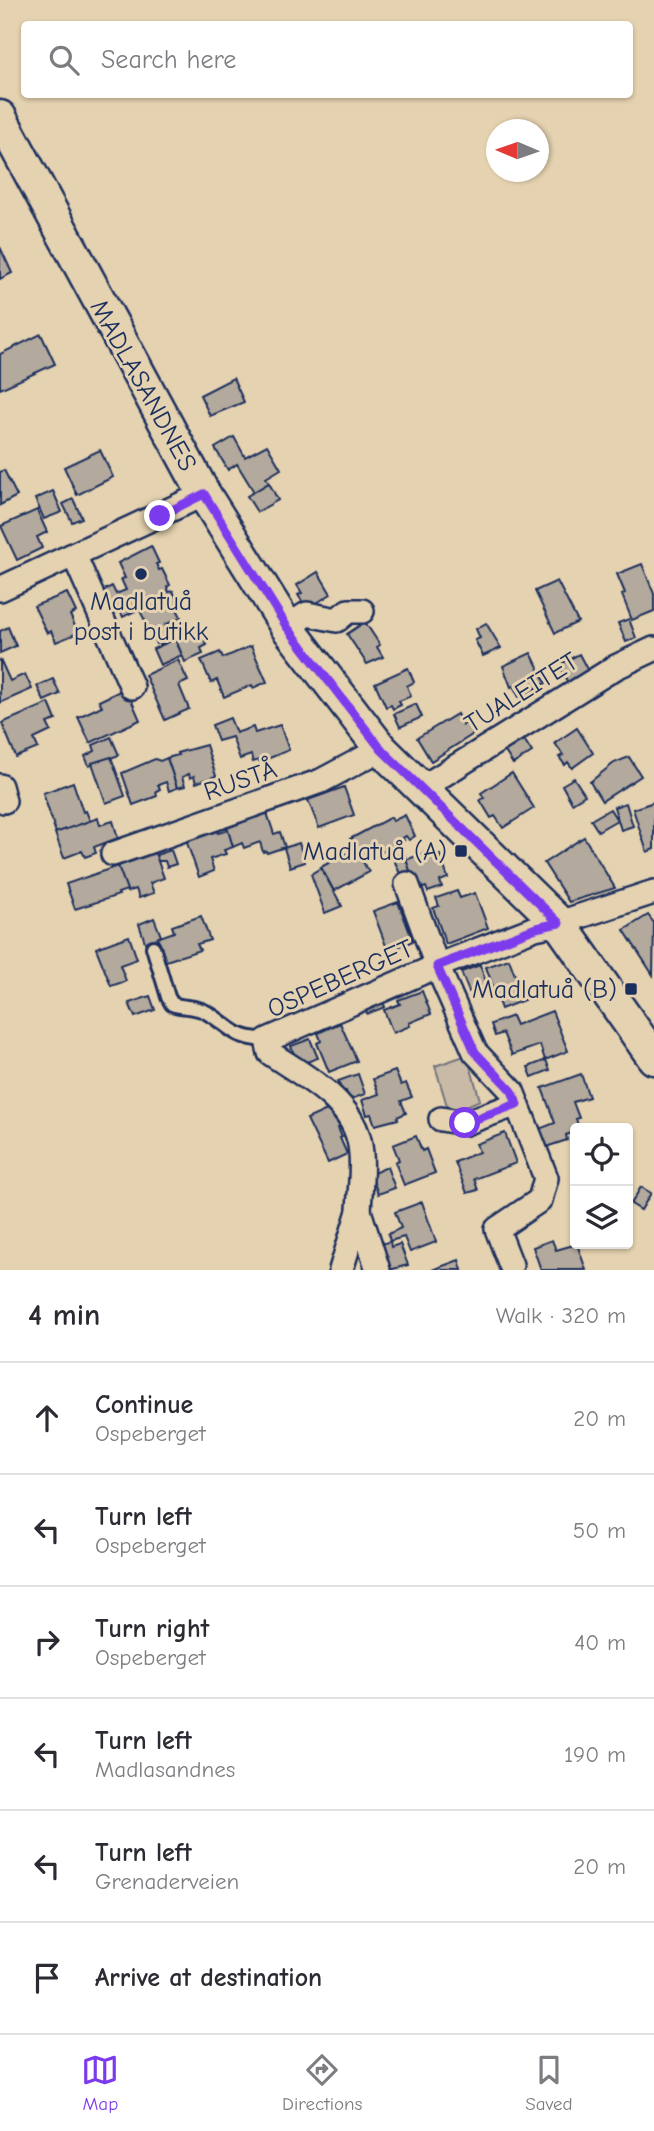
<!DOCTYPE html>
<html lang="en">
<head>
<meta charset="utf-8">
<style>
  body { margin:0; font-family:"Comic Neue",sans-serif; background:#f2f2f3; color:#2b2b33 }
  .controls { position:absolute; right:21px; bottom:21px; display:grid; overflow:hidden; border-radius:7px; box-shadow:0 2px 5px #0004 }
  .controls button { width:63px; height:63px; display:grid; place-items:center; padding:0; border:0; border-bottom:2px solid #e1e1e2; background:#fff; color:#2b2b33; font:35px sans-serif }
  .compass { position:absolute; left:486px; top:119px; width:63px; height:63px; border-radius:50%; background:#fff; box-shadow:0 2px 5px #0004; rotate:272deg }
  .stop { position:absolute; width:21px; height:21px; margin:-16px; border:5px solid #7c3aed; border-radius:50%; background:#fff }
  .stop.end { background:#7c3aed; border-color:#fff; box-shadow:0 2px 7px #0008 }
  .list { margin:0; padding:0; list-style:none }
  h2 { display:flex; justify-content:space-between; align-items:center; height:91px; margin:0; padding:0 28px; font-size:30px }
  h2 small { font-size:23px; font-weight:400; color:#7c7c81 }
  .list li { display:grid; grid-template-columns:46px 1fr auto; gap:21px; align-items:center; box-sizing:border-box; height:112px; padding:0 28px; border-top:2px solid #e1e1e2 }
  .list b { display:block; font-size:26px; white-space:nowrap }
  .list p { margin:0; font-size:23px; white-space:nowrap; color:#7c7c81 }
  .list em { font-size:23px; font-style:normal; color:#7c7c81 }
  .icon { flex:none; width:38px; height:38px; fill:none; stroke:currentColor; stroke-width:2; stroke-linecap:round; stroke-linejoin:round }
  .map { position:relative; flex:none; width:654px; height:1270px; overflow:hidden }
  .search { position:absolute; background:#fff; box-shadow:0 2px 5px #0004; left:21px; right:21px; top:21px; height:77px; display:flex; align-items:center; gap:18px; box-sizing:border-box; padding:0 24px; border-radius:7px; color:#7c7c81; font-size:26px }
  .sheet { height:763px; background:#fff }
  nav { display:flex; justify-content:space-around; align-items:center; box-sizing:border-box; height:98px; border-top:2px solid #e1e1e2; background:#fff; font-size:19px; color:#7c7c81 }
  nav a { display:grid; justify-items:center; gap:4px }
  nav .on { color:#7c3aed }
  .map>svg:first-child { display:block }
  .green { fill:#c8baa4; stroke:#727481; stroke-width:2 }
  .building { fill:#b3a99c; stroke:#1b2f5e; stroke-width:2 }
  .lines { fill:none; stroke-linecap:round; stroke-linejoin:round }
  .lane-casing { stroke:#1b2f5e; stroke-width:18 }
  .street-casing { stroke:#1b2f5e; stroke-width:28 }
  .secondary-casing { stroke:#1b2f5e; stroke-width:37 }
  .lane { stroke:#e5d2b0; stroke-width:12 }
  .street { stroke:#e5d2b0; stroke-width:23 }
  .secondary { stroke:#e5d2b0; stroke-width:32 }
  .route { stroke:#7c3aed; stroke-width:9 }
  .poi-dot { fill:#1b2f5e; stroke:#e5d2b0; stroke-width:2.5 }
  .labels { text-anchor:middle; stroke-width:6; stroke-linejoin:round; paint-order:stroke }
  .street-label { font-size:26px; fill:#1b2f5e; stroke:#e5d2b0 }
  .poi-label { font-size:26px; fill:#1b2f5e; stroke:#e5d2b0; text-anchor:end }
</style>
</head>
<body>
<div class="map">
<svg width="654" height="1270" viewBox="0 0 654 1270">
  <rect width="100%" height="100%" fill="#e5d2b0"/>
  <filter id="ink" filterUnits="userSpaceOnUse"><feTurbulence type="fractalNoise" baseFrequency=".0143" numOctaves="2"/><feDisplacementMap in="SourceGraphic" scale="14" xChannelSelector="R" yChannelSelector="G"/><feConvolveMatrix kernelMatrix="1 2 1 2 8 2 1 2 1" color-interpolation-filters="sRGB"/></filter>
  <g filter="url(#ink)">
    <polygon class="green" points="467,1055 480,1100 462,1108 448,1109 435,1066"/>
    <g class="building">
      <polygon points="0,247 12,273 0,279"/>
      <polygon points="41,334 55,364 0,389 0,354"/>
      <polygon points="233,378 244,402 210,416 200,395"/>
      <polygon points="234,437 245,457 267,445 281,469 266,478 269,483 254,492 237,464 228,470 215,448"/>
      <polygon points="100,450 113,477 77,495 64,467"/>
      <polygon points="4,470 17,496 0,505 0,472"/>
      <polygon points="269,483 278,500 257,512 247,496"/>
      <polygon points="53,491 62,512 44,519 35,499"/>
      <polygon points="73,499 82,518 72,522 63,504"/>
      <polygon points="37,510 47,532 37,537 42,548 17,560 1,526"/>
      <polygon points="151,546 159,563 156,564 159,570 162,569 170,585 167,587 169,592 173,591 180,607 177,609 181,617 165,625 172,640 161,645 159,642 156,644 154,638 157,637 153,631 151,632 139,609 123,617 119,609 112,612 102,591 112,586 116,594 126,590 121,579 125,578 118,563"/>
      <polygon points="642,564 654,594 654,611 632,620 622,595 625,593 617,574"/>
      <polygon points="318,572 331,594 307,609 298,595 302,593 297,585"/>
      <polygon points="557,581 578,622 555,633 535,591"/>
      <polygon points="67,593 76,612 70,615 78,633 56,642 51,631 47,633 34,606"/>
      <polygon points="629,619 636,638 626,642 618,623"/>
      <polygon points="365,622 380,645 377,647 383,657 367,664 347,634"/>
      <polygon points="486,623 501,648 483,656 475,640 480,638 476,629"/>
      <polygon points="199,625 207,645 201,648 203,654 185,662 174,636"/>
      <polygon points="8,627 16,646 0,653 0,631"/>
      <polygon points="175,639 182,655 160,665 153,649"/>
      <polygon points="251,646 267,682 253,688 252,685 224,697 217,680 211,683 201,660 220,652 223,658"/>
      <polygon points="531,653 546,683 519,697 513,686 511,687 503,666"/>
      <polygon points="579,654 589,673 568,683 559,665"/>
      <polygon points="0,659 10,681 25,674 32,689 0,703"/>
      <polygon points="178,660 188,681 179,685 189,709 165,720 145,675"/>
      <polygon points="408,668 414,682 407,686 411,696 399,701 401,705 393,709 391,705 386,707 375,683"/>
      <polygon points="53,679 60,694 44,701 37,686"/>
      <polygon points="126,688 140,720 90,743 78,717 102,706 99,701"/>
      <polygon points="49,703 56,720 47,723 51,731 34,739 38,748 16,757 2,723"/>
      <polygon points="416,704 422,717 400,727 394,714"/>
      <polygon points="457,714 463,725 468,722 475,733 431,761 417,738"/>
      <polygon points="230,718 236,733 253,727 255,733 280,725 289,750 260,762 259,760 253,762 251,755 240,759 232,737 218,741 212,725"/>
      <polygon points="577,728 593,753 572,768 568,762 565,765 559,757 563,755 555,743"/>
      <polygon points="111,737 119,755 89,766 85,756 95,751 93,745"/>
      <polygon points="523,738 532,752 513,764 504,750"/>
      <polygon points="206,745 216,776 196,783 194,776 190,778 189,774 182,777 185,786 177,788 167,758 178,755 177,753"/>
      <polygon points="111,757 125,796 106,803 92,763"/>
      <polygon points="629,757 641,776 602,801 590,782 614,763"/>
      <polygon points="167,758 177,788 169,791 166,782 158,785 160,789 156,791 157,796 133,805 122,773 155,759 160,761"/>
      <polygon points="512,773 534,808 503,828 495,816 491,818 480,800 484,798 481,793"/>
      <polygon points="574,778 585,795 572,803 562,785"/>
      <polygon points="73,782 83,812 86,811 90,821 56,833 43,793"/>
      <polygon points="344,787 354,815 319,828 308,800"/>
      <polygon points="654,802 654,849 647,852 633,809"/>
      <polygon points="626,803 633,826 621,830 614,807"/>
      <polygon points="610,809 617,820 598,831 591,820"/>
      <polygon points="267,813 274,834 280,832 285,847 267,853 266,851 263,852 260,842 244,848 242,843 233,847 227,828"/>
      <polygon points="405,815 415,836 409,840 406,836 402,838 404,840 364,862 350,839 391,817 393,821"/>
      <polygon points="98,818 100,825 113,821 118,838 94,847 96,853 85,857 82,851 64,858 55,833"/>
      <polygon points="216,830 218,833 228,830 233,847 224,850 226,854 210,859 214,871 199,877 186,840"/>
      <polygon points="584,837 615,888 569,902 544,863"/>
      <polygon points="299,843 305,862 290,867 284,848"/>
      <polygon points="355,849 369,872 334,891 321,867"/>
      <polygon points="171,850 176,864 167,867 165,861 158,861 156,855"/>
      <polygon points="431,850 434,857 440,855 448,878 440,881 442,887 428,892 426,887 417,890 406,860"/>
      <polygon points="155,853 164,878 150,883 154,893 139,898 136,889 127,892 118,866"/>
      <polygon points="404,853 410,871 400,874 393,857"/>
      <polygon points="118,866 127,890 118,893 119,895 75,909 66,884"/>
      <polygon points="321,868 342,906 325,913 311,874"/>
      <polygon points="457,891 460,898 475,893 488,928 446,944 433,908 439,906 436,898"/>
      <polygon points="398,902 413,941 388,951 373,911"/>
      <polygon points="648,915 654,923 653,975 624,930"/>
      <polygon points="201,916 210,940 197,944 200,950 166,961 157,938 174,932 172,926"/>
      <polygon points="154,918 161,936 157,938 158,940 146,945 139,924"/>
      <polygon points="129,936 137,959 120,965 126,981 111,986 96,948"/>
      <polygon points="509,959 524,1000 501,1009 486,967"/>
      <polygon points="480,965 487,985 469,992 461,972"/>
      <polygon points="422,991 431,1014 409,1023 410,1026 393,1033 384,1010 400,1004 398,1000"/>
      <polygon points="150,996 155,1010 135,1017 129,1003"/>
      <polygon points="381,997 385,1007 367,1014 364,1004"/>
      <polygon points="552,1011 568,1051 545,1060 540,1045 512,1055 503,1033 495,1036 491,1024 512,1016 516,1025"/>
      <polygon points="340,1023 357,1061 329,1072 317,1043 321,1041 318,1033"/>
      <polygon points="310,1039 318,1058 298,1065 291,1046"/>
      <polygon points="546,1060 550,1070 532,1077 528,1067"/>
      <polygon points="395,1071 401,1085 406,1083 412,1097 401,1101 406,1113 397,1117 398,1119 375,1125 371,1114 367,1115 362,1100 379,1094 373,1079"/>
      <polygon points="358,1074 365,1094 349,1100 346,1091 342,1092 338,1081"/>
      <polygon points="581,1074 589,1097 573,1102 579,1118 576,1119 579,1128 575,1128 575,1132 566,1135 567,1140 546,1147 539,1129 555,1123 542,1088"/>
      <polygon points="329,1109 340,1127 338,1128 342,1137 340,1138 347,1154 328,1163 307,1119"/>
      <polygon points="505,1133 516,1163 474,1179 478,1190 467,1193 455,1162 479,1152 476,1144"/>
      <polygon points="416,1136 422,1151 426,1149 435,1173 404,1185 395,1162 399,1160 393,1145"/>
      <polygon points="387,1167 395,1188 378,1194 371,1174"/>
      <polygon points="641,1187 651,1193 641,1210 631,1204"/>
      <polygon points="422,1202 436,1242 410,1252 404,1237 390,1241 388,1234 401,1228 395,1212"/>
      <polygon points="552,1240 556,1250 577,1244 586,1270 541,1270 533,1247"/>
      <polygon points="390,1241 391,1247 400,1244 408,1265 389,1270 379,1245"/>
      <polygon points="459,1260 462,1270 432,1270"/>
    </g>
    <g class="lines">
      <defs>
        <path id="lane" d="M153 947 168 997 172 1004C183 1008 196 1006 206 1012 234 1028 229 1037 267 1040"/>
        <g id="street">
          <polyline points="74,555 132,687"/>
          <polyline points="0,589 204,494"/>
          <polyline points="287,627 307,614 337,620 348,611 362,611"/>
          <polyline points="0,786 4,801"/>
          <polyline points="420,789 616,667 654,649"/>
          <polyline points="113,854 321,781 381,749"/>
          <polyline points="407,884 437,966 475,1052 512,1091 546,1178 540,1200 497,1229 511,1265"/>
          <polyline points="441,1119 465,1123 517,1104"/>
          <path d="M359 1211C360 1188 364 1162 359 1140 349 1098 302 1075 270 1053L267 1040 437 966 535 928 559 923 654 892"/>
          <polyline points="341,1270 359,1211 378,1270"/>
        </g>
        <polyline id="secondary" points="0,117 204,494 287,627 381,749 559,923 654,1058"/>
      </defs>
      <use href="#lane" class="lane-casing"/>
      <use href="#street" class="street-casing"/>
      <use href="#secondary" class="secondary-casing"/>
      <use href="#lane" class="lane"/>
      <use href="#street" class="street"/>
      <use href="#secondary" class="secondary"/>
    </g>
  </g>
  <g class="lines" filter="url(#ink)">
    <polyline class="route" points="160,516 204,494 287,627 381,749 559,923 536,928 437,966 475,1052 512,1091 517,1104 465,1123"/>
  </g>
  <g class="poi-dot">
    <circle cx="141" cy="574" r="7"/>
    <rect x="454" y="844" width="14" height="14" rx="3.5"/>
    <rect x="624" y="982" width="14" height="14" rx="3.5"/>
  </g>
  <g class="labels">
    <g class="street-label">
      <text transform="translate(144 385) rotate(61)" y="9">MADLASANDNES</text>
      <text transform="translate(521 692) rotate(-32)" y="9">TUALEITET</text>
      <text transform="translate(240 780) rotate(-19)" y="9">RUSTÅ</text>
      <text transform="translate(340 978) rotate(-24)" y="9">OSPEBERGET</text>
    </g>
    <g class="poi-label">
      <text x="141" y="610" text-anchor="middle">Madlatuå<tspan x="141" dy="30">post i butikk</tspan></text>
      <text x="447" y="860">Madlatuå (A)</text>
      <text x="617" y="998">Madlatuå (B)</text>
    </g>
  </g>
</svg>
<div class="controls">
<button><svg class="icon" aria-label="locate" viewBox="0 0 24 24"><circle cx="12" cy="12" r="6"/><path d="M12 2v4M12 18v4M2 12h4M18 12h4"/></svg></button>
<button><svg class="icon" aria-label="layers" viewBox="0 0 24 24"><path d="M12 4l9 5-9 5-9-5zM3 14l9 5 9-5"/></svg></button>
</div>
<svg class="compass" viewBox="-18 -18 36 36"><path d="M0-13l5 13h-10z" fill="#e53935"/><path d="M0 13l5-13h-10z" fill="#7c7c81"/></svg>
<div class="stop" style="left:465px;top:1123px"></div>
<div class="stop end" style="left:160px;top:516px"></div>
<div class="search"><svg class="icon" aria-label="search" viewBox="0 0 24 24"><circle cx="10" cy="10" r="6"/><path d="M15 15l6 6"/></svg>Search here</div>
</div>
<section class="sheet">
<h2>4 min<small>Walk · 320 m</small></h2>
<ul class="list">
<li><svg class="icon" aria-label="ahead" viewBox="0 0 24 24"><path d="M12 20V5M6 11l6-6 6 6"/></svg><div><b>Continue</b><p>Ospeberget</p></div><em>20 m</em></li>
<li><svg class="icon" aria-label="left" viewBox="0 0 24 24"><path d="M17 20v-9H6M10 6l-5 5 5 5"/></svg><div><b>Turn left</b><p>Ospeberget</p></div><em>50 m</em></li>
<li><svg class="icon" aria-label="right" viewBox="0 0 24 24"><path d="M7 20v-9h11M14 6l5 5-5 5"/></svg><div><b>Turn right</b><p>Ospeberget</p></div><em>40 m</em></li>
<li><svg class="icon" aria-label="left" viewBox="0 0 24 24"><path d="M17 20v-9H6M10 6l-5 5 5 5"/></svg><div><b>Turn left</b><p>Madlasandnes</p></div><em>190 m</em></li>
<li><svg class="icon" aria-label="left" viewBox="0 0 24 24"><path d="M17 20v-9H6M10 6l-5 5 5 5"/></svg><div><b>Turn left</b><p>Grenaderveien</p></div><em>20 m</em></li>
<li><svg class="icon" aria-label="arrive" viewBox="0 0 24 24"><path d="M6 21V4h12l-3 4 3 4H6"/></svg><div><b>Arrive at destination</b></div></li>
</ul>
</section>
<nav>
<a class="on"><svg class="icon" aria-label="map" viewBox="0 0 24 24"><path d="M3 6l6-2 6 2 6-2v14l-6 2-6-2-6 2zM9 4v14M15 6v14"/></svg>Map</a>
<a><svg class="icon" aria-label="directions" viewBox="0 0 24 24"><path d="M12 3l9 9-9 9-9-9zM9 14v-3h6M13 9l2 2-2 2"/></svg>Directions</a>
<a><svg class="icon" aria-label="saved" viewBox="0 0 24 24"><path d="M7 4h10v16l-5-4-5 4z"/></svg>Saved</a>
</nav>
</body>
</html>
